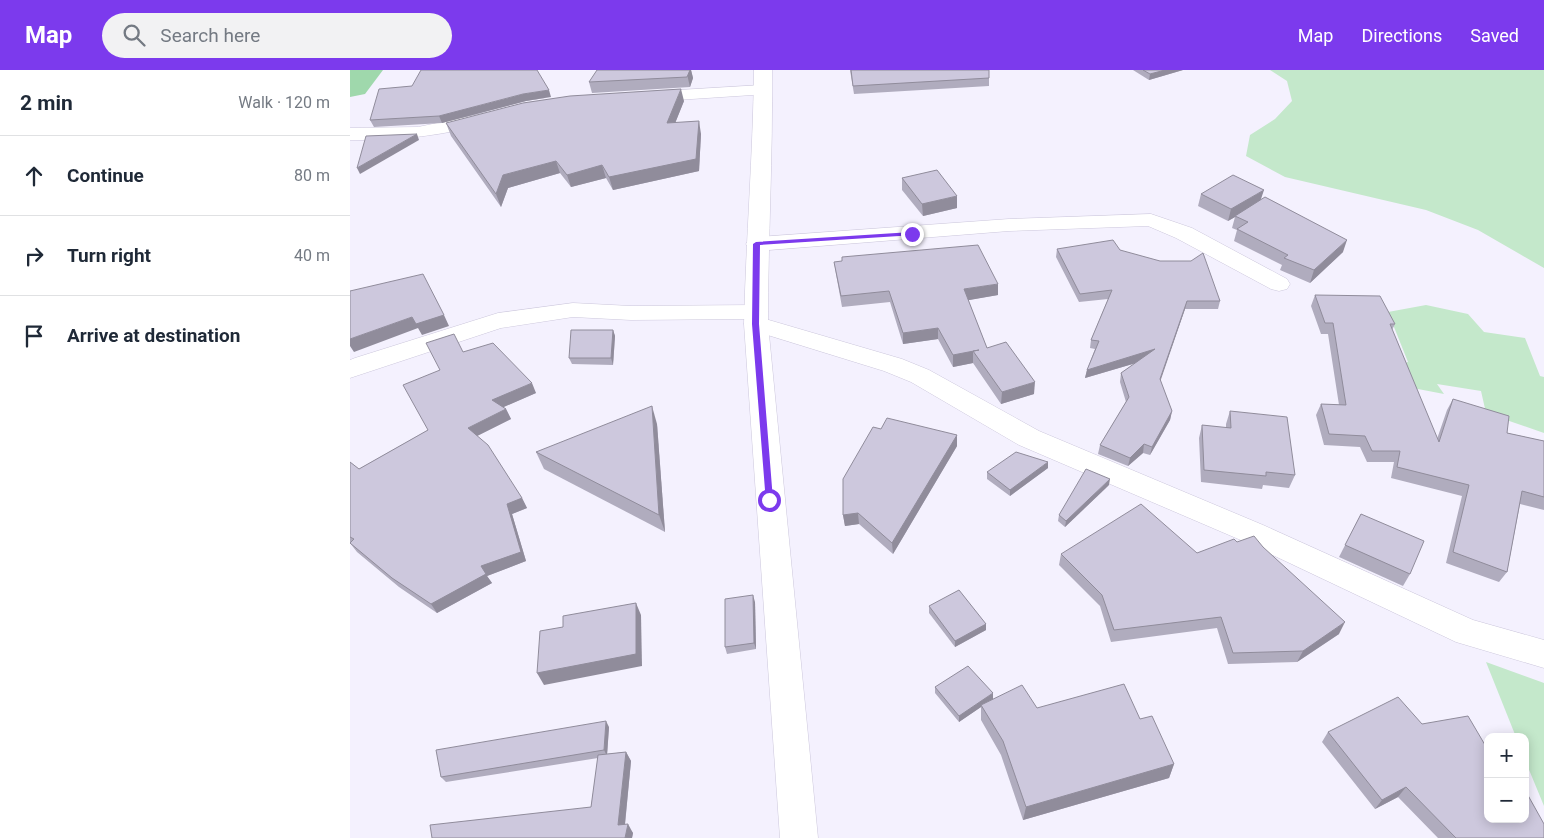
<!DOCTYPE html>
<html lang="en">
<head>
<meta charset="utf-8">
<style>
  body { margin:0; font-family:Roboto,sans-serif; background:#f2f2f3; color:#1f2937 }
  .controls { position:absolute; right:15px; bottom:15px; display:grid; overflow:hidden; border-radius:10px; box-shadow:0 2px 12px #0003 }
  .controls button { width:45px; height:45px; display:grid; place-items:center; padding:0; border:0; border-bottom:1px solid #e0e1e3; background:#fff; color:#1f2937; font:25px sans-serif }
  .stop { position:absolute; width:15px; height:15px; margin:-11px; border:4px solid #7c3aed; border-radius:50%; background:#fff }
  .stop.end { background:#7c3aed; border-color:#fff; box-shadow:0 1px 5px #0008 }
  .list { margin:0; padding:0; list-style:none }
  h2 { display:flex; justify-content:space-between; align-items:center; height:65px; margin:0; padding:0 20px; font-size:21px }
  h2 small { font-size:16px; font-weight:400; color:#747a83 }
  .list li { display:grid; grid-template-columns:32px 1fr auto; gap:15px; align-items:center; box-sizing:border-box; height:80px; padding:0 20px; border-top:1px solid #e0e1e3 }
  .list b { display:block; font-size:19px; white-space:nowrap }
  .list em { font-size:16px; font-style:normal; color:#747a83 }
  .icon { flex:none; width:28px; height:28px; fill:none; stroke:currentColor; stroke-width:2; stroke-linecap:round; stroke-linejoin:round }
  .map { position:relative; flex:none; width:1194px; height:768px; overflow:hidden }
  header { display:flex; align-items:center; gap:30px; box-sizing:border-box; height:70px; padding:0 25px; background:#7c3aed; color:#fff }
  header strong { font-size:24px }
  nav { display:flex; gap:28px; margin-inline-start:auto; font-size:18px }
  .search { width:350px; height:45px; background:#f2f2f3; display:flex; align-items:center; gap:12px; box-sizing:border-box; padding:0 18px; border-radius:28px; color:#747a83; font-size:19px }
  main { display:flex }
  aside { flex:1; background:#fff }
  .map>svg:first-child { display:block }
  .green { fill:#c4e8cb }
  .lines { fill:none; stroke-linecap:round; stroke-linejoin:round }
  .river { fill:#9fd8ac; fill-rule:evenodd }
  .minor-casing { stroke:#ccc7dc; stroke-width:1 }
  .primary-casing { stroke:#ccc7dc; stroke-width:1 }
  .minor { fill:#fff; fill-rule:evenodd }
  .primary { fill:#fff; fill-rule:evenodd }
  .wall { fill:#b0acbe }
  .shaded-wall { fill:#908c9b }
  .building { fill:#cdc8dd; stroke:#908c9b }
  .route { fill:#7c3aed }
</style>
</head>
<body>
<header>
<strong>Map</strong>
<div class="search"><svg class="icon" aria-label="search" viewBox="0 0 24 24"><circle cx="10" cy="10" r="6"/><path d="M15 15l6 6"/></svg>Search here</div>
<nav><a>Map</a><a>Directions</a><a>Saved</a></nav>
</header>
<main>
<aside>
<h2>2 min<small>Walk · 120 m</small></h2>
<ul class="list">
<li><svg class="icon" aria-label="ahead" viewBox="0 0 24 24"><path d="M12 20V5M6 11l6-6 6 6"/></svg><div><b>Continue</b></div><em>80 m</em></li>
<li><svg class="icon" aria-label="right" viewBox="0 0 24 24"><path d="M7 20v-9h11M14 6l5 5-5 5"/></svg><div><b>Turn right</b></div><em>40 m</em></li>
<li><svg class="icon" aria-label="arrive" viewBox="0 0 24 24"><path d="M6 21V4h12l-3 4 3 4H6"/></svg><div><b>Arrive at destination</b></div></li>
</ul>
</aside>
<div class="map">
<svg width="1194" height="768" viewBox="0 0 1194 768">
  <rect width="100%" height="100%" fill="#f4f1fe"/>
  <g class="green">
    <polygon points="920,0 1194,0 1194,198 1128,160 1076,140 935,107 896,86 900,65 925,49 942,31 937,11"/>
    <polygon points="1076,235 1118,244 1134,262 1175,268 1190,306 1194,307 1194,363 1136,343 1131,321 1087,314 1094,324 1042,314 1035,299 1058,292 1038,242"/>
    <polygon points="1136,592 1194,613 1194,736 1175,690 1175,667 1166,667"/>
  </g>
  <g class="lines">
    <polygon class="river" points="0,0 33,0 15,24 0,27"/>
    <defs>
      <g id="minor">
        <polygon points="412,15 418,16 421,20 418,24 296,32 290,31 287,27 290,23 296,22"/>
        <path d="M135 43 141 45 144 49 141 53C94 65 49 71 0 70V58L68 57Z"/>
        <polygon points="801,144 842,158 937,209 940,214 937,219 929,221 921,219 826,168 798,156 659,161 407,181 399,179 396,174 399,169 407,167 659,149"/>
        <polygon points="223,233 281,236 406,235 414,237 418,242 412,248 552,289 579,300 689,361 913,455 1123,550 1194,570 1194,598 1106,572 893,471 669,375 561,312 534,301 398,259 394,254 397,249 281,250 223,247 151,258 0,308 0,290 5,288 148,243"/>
      </g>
      <path id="primary" d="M404 0H422C423 85 418 169 418 254L468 768H430L394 254C396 169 403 85 404 0Z"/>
    </defs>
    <use href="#minor" class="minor-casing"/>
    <use href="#primary" class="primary-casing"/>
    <use href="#minor" class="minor"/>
    <use href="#primary" class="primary"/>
  </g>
  <g class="wall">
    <polygon points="341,0 343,8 340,17 242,23 239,12"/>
    <polygon points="500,0 639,0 639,16 504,24"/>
    <polygon points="783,0 833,0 799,10"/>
    <polygon points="201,27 176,31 92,53 24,57 20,50"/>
    <polygon points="334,31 325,53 351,64 349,101 263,120 256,108 221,117 210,103 158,118 151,137 101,66 96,53"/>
    <polygon points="552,108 607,138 573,146 552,120"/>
    <polygon points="851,124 911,130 993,182 960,213 930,200 932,195 884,171 887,160 882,158 885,147 878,151 848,136"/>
    <polygon points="707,179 770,180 870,231 868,239 835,239 810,310 822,341 820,350 800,385 793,383 778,396 748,384 750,375 776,332 770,312 771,303 786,293 735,308 737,300 745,279 740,278 741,270 758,229 729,232 706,187"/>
    <polygon points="484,192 648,225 618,230 637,278 684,324 651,334 623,293 603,297 588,269 553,274 540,232 492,237 486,204"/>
    <polygon points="965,225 1045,254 1042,260 1087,369 1097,340 1103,329 1157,363 1194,371 1194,440 1170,434 1157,502 1149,512 1096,493 1112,426 1041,408 1044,392 1017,392 1010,377 974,375 966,345 971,334 989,335 978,264 971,264 961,236"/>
    <polygon points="263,260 265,266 263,295 222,294 219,288"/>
    <polygon points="113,282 186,323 153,337 156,339 161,349 127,366 172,428 177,438 162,444 176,491 137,506 142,513 87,543 49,517 7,482 0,473 0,392 9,399 78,360 90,300"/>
    <polygon points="880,341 945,405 939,418 913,415 912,419 851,412 849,368 852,355 876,358 876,354"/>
    <polygon points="307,354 315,462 194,399 186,382"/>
    <polygon points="531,359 607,365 607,376 543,484 509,454 495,456 493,445"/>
    <polygon points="698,398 660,426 637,409 637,402"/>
    <polygon points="759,415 715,457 708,451 709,445"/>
    <polygon points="1011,444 1060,504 1053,516 989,487"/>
    <polygon points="887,472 989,564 947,592 878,594 867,558 761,572 750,536 709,495 711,484 847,483"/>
    <polygon points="405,532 406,579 377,584 375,577"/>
    <polygon points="579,536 636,554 636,560 605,577 579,543"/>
    <polygon points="585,617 643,629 687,638 790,649 824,694 819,708 673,750 651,685 631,650 631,637 609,652 585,623"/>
    <polygon points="1072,654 1138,680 1194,768 1088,768 1048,727 1025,739 972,672 978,662"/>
    <polygon points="259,657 257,684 276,682 281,691 275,755 283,763 282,768 82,768 241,737 248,688 96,712 91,707"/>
  </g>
  <g class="shaded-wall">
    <polygon points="336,0 341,0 343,8 340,17"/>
    <polygon points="815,0 833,0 799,10 800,4"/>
    <polygon points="331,19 334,31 320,66 317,53"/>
    <polygon points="199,20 201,27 176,31 92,53 89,46 173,24"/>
    <polygon points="349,51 351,64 349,101 263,120 259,107"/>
    <polygon points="67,64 69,70 10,104 7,98"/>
    <polygon points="206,91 210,103 158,118 151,137 146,124 153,105"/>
    <polygon points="252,95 256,108 221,117 217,105"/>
    <polygon points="914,120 910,132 885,146 885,147 878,151 881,139"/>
    <polygon points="607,126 607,138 573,146 572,134"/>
    <polygon points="997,170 993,182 960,213 964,200"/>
    <polygon points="648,214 648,225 614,231 614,219"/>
    <polygon points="837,231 835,239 808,318 810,309"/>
    <polygon points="94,245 99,256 72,265 68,258 4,282 0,276 0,269 62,247"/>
    <polygon points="588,258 588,269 553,274 553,263"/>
    <polygon points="263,260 265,266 263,295 261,288"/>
    <polygon points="805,279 803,288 735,308 737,300"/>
    <polygon points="623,281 623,293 603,297 603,285"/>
    <polygon points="685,312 684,324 651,334 652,322"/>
    <polygon points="182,313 186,323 147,340 142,330"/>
    <polygon points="302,336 307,354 315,462 309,445"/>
    <polygon points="156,339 161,349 123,368 118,358"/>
    <polygon points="822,341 820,350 800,385 802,377"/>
    <polygon points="607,365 607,376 543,484 542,473"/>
    <polygon points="794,374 793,383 778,396 780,388"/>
    <polygon points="698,392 698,398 660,426 660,420"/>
    <polygon points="760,409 759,415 715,457 716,451"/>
    <polygon points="172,428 177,438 162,444 176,491 137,506 142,513 87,543 81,534 157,434"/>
    <polygon points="508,443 509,454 495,456 493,445"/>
    <polygon points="403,525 405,532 406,579 404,573"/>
    <polygon points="286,533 291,545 292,596 194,615 187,603"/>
    <polygon points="995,552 989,564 947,592 953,581"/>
    <polygon points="636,554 636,560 605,577 605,571"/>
    <polygon points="643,623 643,629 631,635 631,637 609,652 609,646"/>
    <polygon points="256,651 259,657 257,686 254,680"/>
    <polygon points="276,682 281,691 274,763 268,755"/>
    <polygon points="824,694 819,708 673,750 676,737"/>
    <polygon points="1056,717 1048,727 1025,739 1032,730"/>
    <polygon points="278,754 283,763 282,768 275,768"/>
  </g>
  <g class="building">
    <polygon points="71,0 187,0 199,20 173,24 89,46 20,50 29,19 62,16"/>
    <polygon points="247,0 340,0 337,7 239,12"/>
    <polygon points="501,0 639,0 639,8 503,16"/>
    <polygon points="793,0 815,0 800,4"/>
    <polygon points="331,19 317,53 349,51 346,89 259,107 252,95 217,105 206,91 153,105 146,124 96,53 173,33 220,26"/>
    <polygon points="67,64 7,98 16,66"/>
    <polygon points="587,100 607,126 572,134 552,108"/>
    <polygon points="883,105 914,120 881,139 851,124"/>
    <polygon points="915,127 997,170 964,200 934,188 938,185 887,159 898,152 885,146"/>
    <polygon points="763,170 770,180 810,191 841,191 853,183 870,231 837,231 810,309 822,341 802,377 794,374 780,388 750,375 779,327 771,303 805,279 737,300 749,271 741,270 762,220 730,224 707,179"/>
    <polygon points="628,175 648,214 614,219 637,278 656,272 685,312 652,322 623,281 629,280 603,285 588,258 553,263 539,221 491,226 484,192 492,191 492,187"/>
    <polygon points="73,204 94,245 66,254 62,247 0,269 0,221"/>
    <polygon points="965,225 1030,226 1045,254 1040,254 1089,372 1103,329 1159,346 1157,363 1194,371 1194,427 1172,421 1157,502 1103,482 1119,415 1047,397 1050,381 1022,381 1015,366 979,364 971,334 996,335 983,253 975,253"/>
    <polygon points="221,260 263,260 261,288 219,288"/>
    <polygon points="104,264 113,282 143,273 182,313 142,330 156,339 118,358 138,375 172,428 157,434 171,482 131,496 136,504 81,534 42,508 0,473 4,469 0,467 0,392 9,399 78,360 53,315 90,300 76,273"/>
    <polygon points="302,336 309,445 186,382"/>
    <polygon points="880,341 937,347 945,405 916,402 916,406 854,400 852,355 881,358"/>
    <polygon points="537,348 607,365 542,473 508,443 493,445 493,409 523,357 531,359"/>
    <polygon points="666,382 698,392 660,420 637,402"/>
    <polygon points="736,399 760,409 716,451 709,445"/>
    <polygon points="791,434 847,483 884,469 887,472 904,466 913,477 995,552 953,581 883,583 871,547 764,560 752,525 711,484"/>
    <polygon points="1011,444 1074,471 1060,504 995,475"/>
    <polygon points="609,520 636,554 605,571 579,536"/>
    <polygon points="403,525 404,573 375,577 375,529"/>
    <polygon points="286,533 286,584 187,603 190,561 213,557 213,546"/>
    <polygon points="618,596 643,623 609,646 585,617"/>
    <polygon points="774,614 790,649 802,646 824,694 676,737 653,671 631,635 672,615 687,638"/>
    <polygon points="1048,627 1072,654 1118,646 1138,680 1138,749 1175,749 1175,720 1194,754 1194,768 1106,768 1056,717 1032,730 978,662"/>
    <polygon points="256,651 254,680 91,707 86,680"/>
    <polygon points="276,682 268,755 278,754 275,768 82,768 80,755 241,737 248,685"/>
  </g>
  <polygon class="route" points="562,162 565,162 565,165 410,175 409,254 423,430 419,434 416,433 402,254 403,174 406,172"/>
</svg>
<div class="controls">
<button>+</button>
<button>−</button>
</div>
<div class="stop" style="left:419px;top:430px"></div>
<div class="stop end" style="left:562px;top:164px"></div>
</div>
</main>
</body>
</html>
